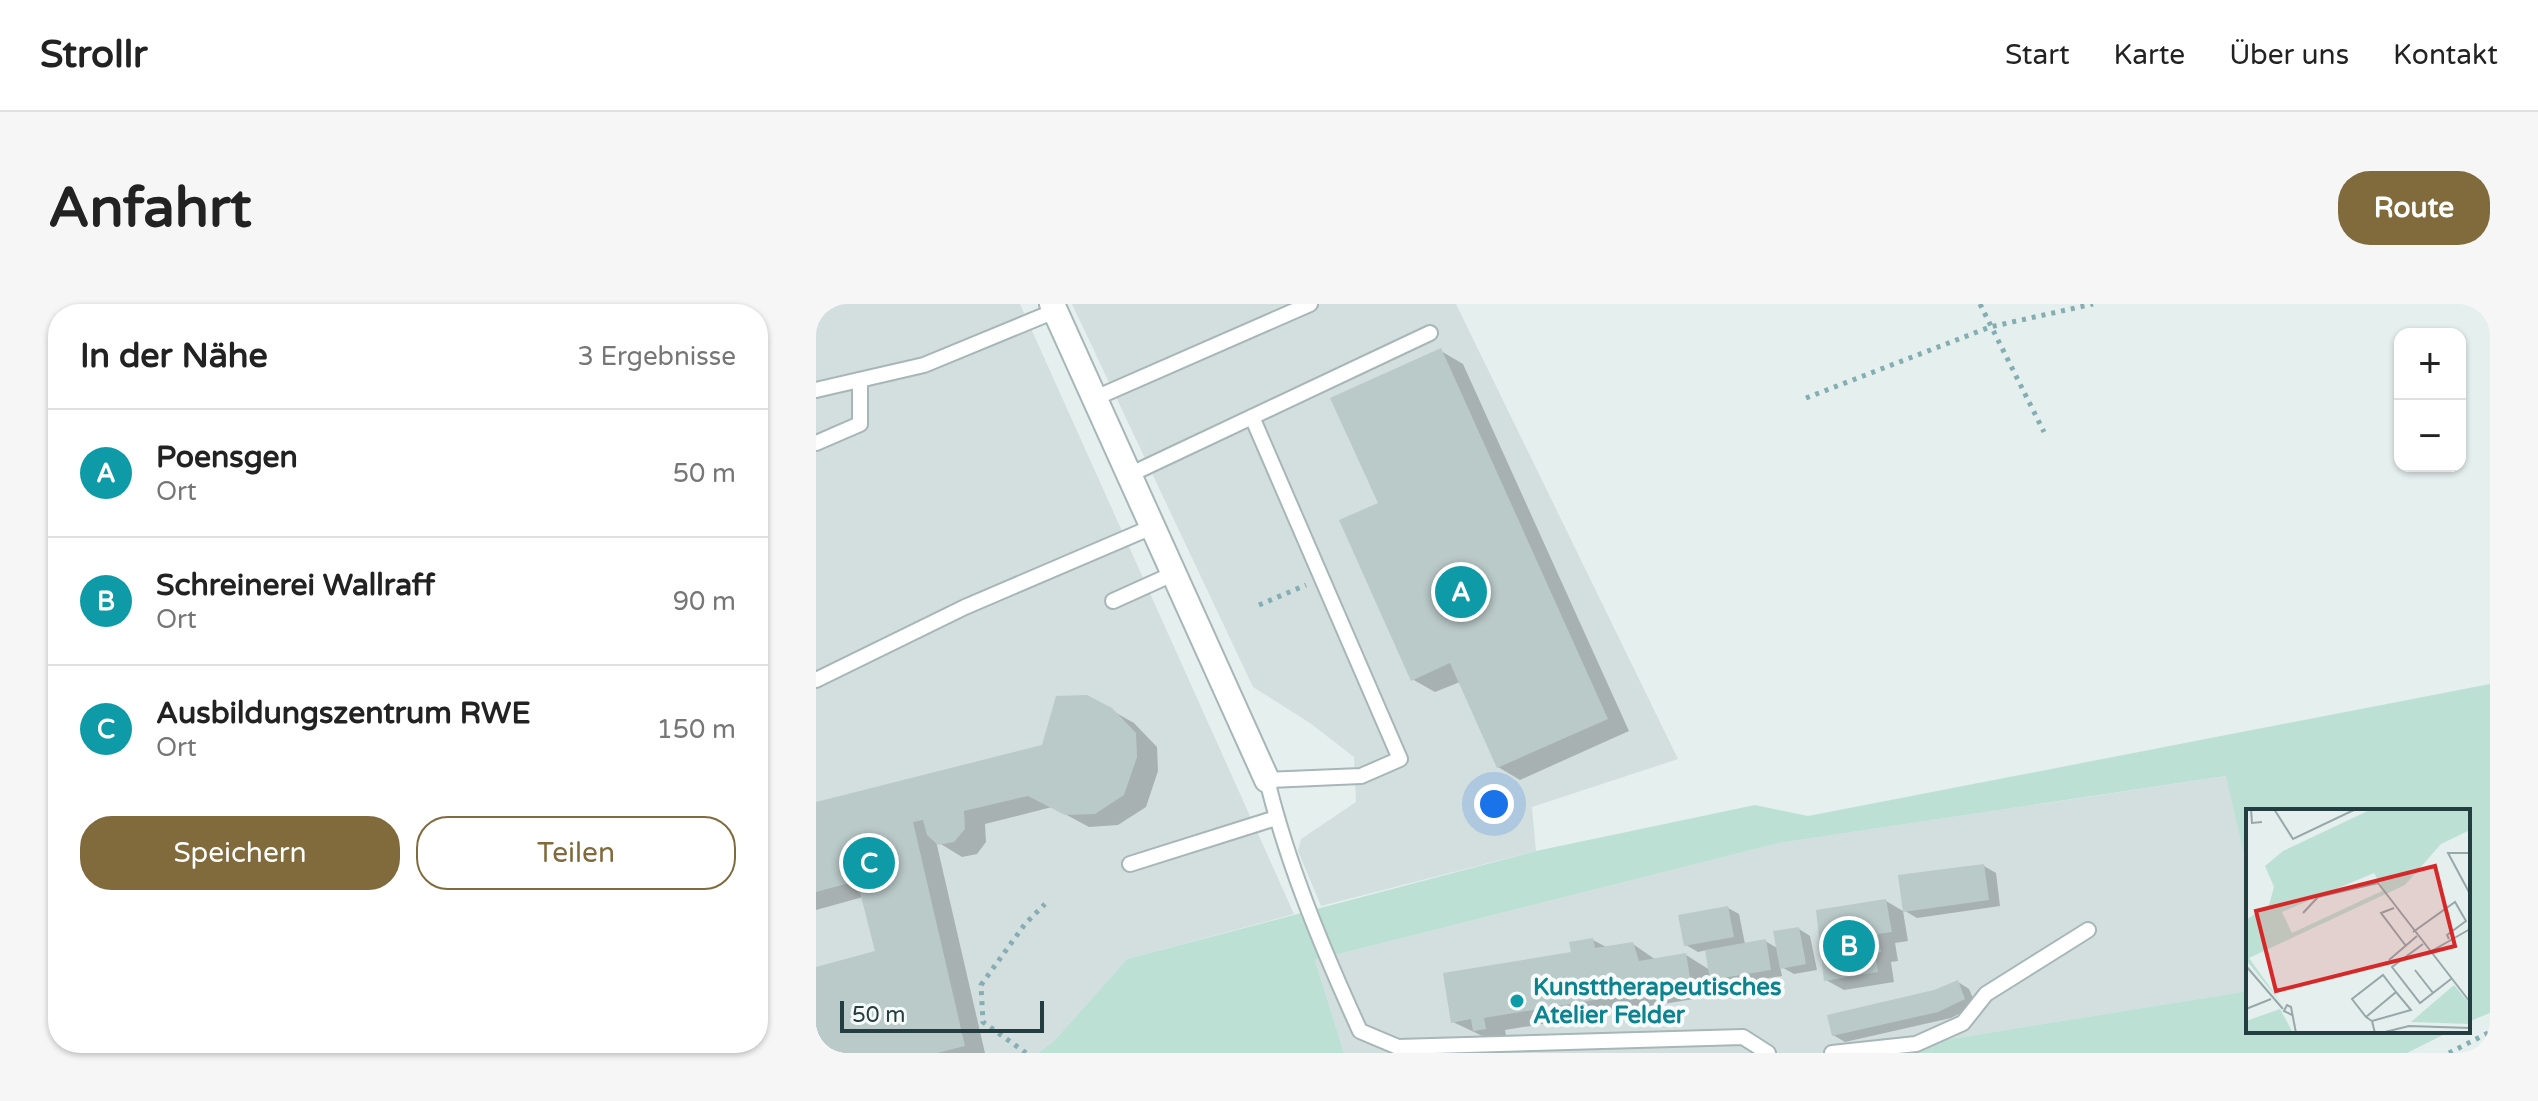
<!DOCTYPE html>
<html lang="de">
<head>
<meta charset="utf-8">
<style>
  body { margin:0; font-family:"Varela Round",sans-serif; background:#f6f6f6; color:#222 }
  .controls { position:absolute; right:24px; top:24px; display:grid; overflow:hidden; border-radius:16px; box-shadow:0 2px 6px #0004 }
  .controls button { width:72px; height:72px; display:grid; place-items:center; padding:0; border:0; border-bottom:2px solid #e0e0e0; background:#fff; color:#222; font:40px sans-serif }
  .scale { position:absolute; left:24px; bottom:20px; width:204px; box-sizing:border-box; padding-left:8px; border:4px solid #233d41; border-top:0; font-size:22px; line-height:28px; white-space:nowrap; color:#233d41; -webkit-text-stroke:6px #f6fbfa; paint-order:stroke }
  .you { position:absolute; left:678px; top:500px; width:28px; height:28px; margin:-20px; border:6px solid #fff; border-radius:50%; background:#1a73e8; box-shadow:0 0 0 12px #1a73e833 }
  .badge { display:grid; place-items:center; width:52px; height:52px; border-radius:50%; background:#816a3c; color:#fff; font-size:26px; font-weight:700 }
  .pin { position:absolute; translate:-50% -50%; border:4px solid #fff; box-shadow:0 2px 8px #0006 }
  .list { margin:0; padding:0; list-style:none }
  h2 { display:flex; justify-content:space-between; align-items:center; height:104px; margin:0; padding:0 32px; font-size:34px }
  h2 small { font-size:26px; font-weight:400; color:#767676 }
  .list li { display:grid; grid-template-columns:52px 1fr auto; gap:24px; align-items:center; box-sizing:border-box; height:128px; padding:0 32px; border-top:2px solid #e0e0e0 }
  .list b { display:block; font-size:30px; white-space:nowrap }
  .list p { margin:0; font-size:26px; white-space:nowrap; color:#767676 }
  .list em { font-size:26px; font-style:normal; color:#767676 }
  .actions { display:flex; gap:16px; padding:24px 32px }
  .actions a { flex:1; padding:18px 0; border:2px solid #816a3c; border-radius:32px; text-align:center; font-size:28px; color:#816a3c }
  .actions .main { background:#816a3c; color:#fff }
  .map { position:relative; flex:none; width:1674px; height:749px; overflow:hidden; border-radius:32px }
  header { display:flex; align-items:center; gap:48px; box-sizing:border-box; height:112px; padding:0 40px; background:#fff; border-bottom:2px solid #e0e0e0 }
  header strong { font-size:38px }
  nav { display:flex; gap:44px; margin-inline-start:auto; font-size:28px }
  .intro { display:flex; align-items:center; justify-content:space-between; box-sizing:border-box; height:192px; padding:0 48px }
  h1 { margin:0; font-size:56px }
  .button { padding:20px 36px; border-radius:32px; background:#816a3c; color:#fff; font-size:28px; font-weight:700 }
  main { display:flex; gap:48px; padding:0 48px }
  aside { flex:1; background:#fff; border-radius:32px; box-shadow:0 2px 6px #0004 }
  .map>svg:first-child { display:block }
  .built { fill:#d3dede }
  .green { fill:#bde0d5 }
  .shadow { fill:#0003 }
  .building { fill:#bacac9 }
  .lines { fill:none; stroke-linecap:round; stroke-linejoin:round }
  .lane-casing { stroke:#a7b6b7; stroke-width:18 }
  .street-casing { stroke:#a7b6b7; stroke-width:28 }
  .path { stroke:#84aeb3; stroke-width:5; stroke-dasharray:4 6; stroke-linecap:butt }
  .lane { stroke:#fff; stroke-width:14 }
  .street { stroke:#fff; stroke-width:24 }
  .culture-dot { fill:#0f9aa8; stroke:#f6fbfa; stroke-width:3 }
  .labels { text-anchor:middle; stroke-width:8; stroke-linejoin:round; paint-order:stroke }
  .culture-label { font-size:24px; font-weight:bold; fill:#0d838f; stroke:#f6fbfa; text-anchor:start }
  .inset-road { fill:none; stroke:#97a8a9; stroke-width:2 }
  .view { fill:#d62828; fill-opacity:0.15; stroke:#d62828; stroke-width:4 }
  .inset-edge { fill:none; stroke:#233d41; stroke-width:4 }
</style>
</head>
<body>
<header>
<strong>Strollr</strong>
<nav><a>Start</a><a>Karte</a><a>Über uns</a><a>Kontakt</a></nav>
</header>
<div class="intro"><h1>Anfahrt</h1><a class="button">Route</a></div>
<main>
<aside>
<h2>In der Nähe<small>3 Ergebnisse</small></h2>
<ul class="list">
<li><span class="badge" style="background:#0f9aa8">A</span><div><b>Poensgen</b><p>Ort</p></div><em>50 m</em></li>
<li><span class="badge" style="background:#0f9aa8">B</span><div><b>Schreinerei Wallraff</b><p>Ort</p></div><em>90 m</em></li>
<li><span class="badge" style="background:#0f9aa8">C</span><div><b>Ausbildungszentrum RWE</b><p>Ort</p></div><em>150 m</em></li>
</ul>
<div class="actions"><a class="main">Speichern</a><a>Teilen</a></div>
</aside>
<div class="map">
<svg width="1674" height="749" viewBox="0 0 1674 749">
  <rect width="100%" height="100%" fill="#e5efee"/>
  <g class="built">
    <polygon points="0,0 204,0 478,610 311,655 238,737 222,749 0,749"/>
    <polygon points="256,0 640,0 862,455 716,503 720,547 505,602 482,547 485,535 540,498 538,453 494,419 437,383"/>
    <polygon points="1411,472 1432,568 1432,687 1047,749 528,749 499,656 963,539"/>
  </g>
  <g class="green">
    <polygon points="1674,380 1674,709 1652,718 1652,507 1432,507 1432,568 1410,472 963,539 499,656 528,749 222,749 238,737 311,655 720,547 939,501 992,512"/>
    <polygon points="1432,687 1432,727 1635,727 1591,749 1047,749"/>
  </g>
  <g class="shadow">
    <polygon points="625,47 647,60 813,427 704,476 682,463 644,378 619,388 596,375 564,200"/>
    <polygon points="295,406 318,419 341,443 342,467 330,503 302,521 273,523 236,503 169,520 170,538 161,550 146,553 120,537 169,749 0,749 0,665 62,649 47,593 0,606 0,501 227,442"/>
    <polygon points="1168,562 1180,569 1184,602 1101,614 1089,607"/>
    <polygon points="1070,597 1087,607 1092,637 1079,639 1082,657 1075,658 1078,678 1028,686 1010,676"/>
    <polygon points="912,604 923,610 929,640 949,637 963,645 983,625 994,632 1001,666 978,670 964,662 966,672 908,682 893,674 896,692 689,726 691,737 681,739 637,718 777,636 792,644 817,640 840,656 870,651 894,666 891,646 882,648 870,641"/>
    <polygon points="1142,678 1153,685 1160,701 1135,714 1029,738 1017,731"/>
  </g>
  <g class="building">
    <polygon points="625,44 792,415 681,464 634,359 595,377 523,216 562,199 514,94"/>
    <polygon points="271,391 296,404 320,429 321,453 308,491 279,510 249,511 212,492 148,507 149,525 138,538 122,541 111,531 107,516 97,518 149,742 121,749 0,749 0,663 59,647 41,577 0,588 0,498 226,441 240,392"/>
    <polygon points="1168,560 1173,596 1087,608 1082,571"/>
    <polygon points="1070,595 1076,628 1062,630 1065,648 1059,649 1062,668 1008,677 1000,606"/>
    <polygon points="912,602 918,633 868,642 862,611"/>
    <polygon points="983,623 990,660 964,665 957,627"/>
    <polygon points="777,634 779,644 817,638 823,657 870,649 875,680 668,714 670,725 657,727 655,715 635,719 627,669 755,648 753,638"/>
    <polygon points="950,635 955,666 894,676 889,646"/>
    <polygon points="1142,676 1149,695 1122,708 1016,732 1011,711 1118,686"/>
  </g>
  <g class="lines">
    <defs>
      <g id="lane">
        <polyline points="0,86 108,61 239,7"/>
        <polyline points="277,95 494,0"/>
        <path d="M436 113 584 455 545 472 451 476C472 562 507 646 544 727L582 743 927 733 952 749"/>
        <polyline points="0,139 44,120 44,76"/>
        <polyline points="313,171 614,29"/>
        <polyline points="297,297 359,269"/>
        <polyline points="0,376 149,303 336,223"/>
        <polyline points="314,560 460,514"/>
        <polyline points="1016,749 1100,740 1147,719 1170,690 1272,626"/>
      </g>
      <polyline id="street" points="236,0 451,476"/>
    </defs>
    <use href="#lane" class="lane-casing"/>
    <use href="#street" class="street-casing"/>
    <g class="path">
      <polyline points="1164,0 1228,128"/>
      <polyline points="990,94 1174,23 1277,0"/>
      <polyline points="443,301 490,281"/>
      <polyline points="210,749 167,718 165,681 209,620 229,600"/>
      <polyline points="1633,749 1674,728"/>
    </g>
    <use href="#lane" class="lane"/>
    <use href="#street" class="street"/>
  </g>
  <circle class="culture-dot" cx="701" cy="697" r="8"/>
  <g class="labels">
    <g class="culture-label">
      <text x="717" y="691">Kunsttherapeutisches<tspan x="717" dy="28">Atelier Felder</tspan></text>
    </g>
  </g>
  <g transform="translate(1430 505)">
    <rect width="224" height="224" fill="#e5efee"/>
    <path d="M126 0H224V21L195 35 159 76 3 149 36 195 0 151V111L23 96 28 78 19 57 37 42ZM128 64 138 81 46 124 36 103ZM208 176 224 195V215L165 213ZM34 200 47 224H0V212Z" fill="#bde0d5" fill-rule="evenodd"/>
    <path class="inset-road" d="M5 0 6 14 16 13M28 0 47 30 110 0M224 44H202L224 85M148 99 135 104 160 137M57 104 72 88 132 74 224 193M167 123 209 93 220 112 201 126 203 130M177 135 146 158 174 194 205 170M184 143 224 120M143 151 171 127M0 157 37 200M169 161 187 184M0 200 25 190M46 206 38 202 41 196 45 198 50 224M120 208 150 183 137 166 106 190 120 208 126 212 129 224M126 212 165 201 150 183M135 224 163 217 224 219"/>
    <path class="view" d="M189 57 209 137 30 182 10 102Z"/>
    <rect width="224" height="224" class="inset-edge"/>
  </g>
</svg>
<div class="controls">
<button>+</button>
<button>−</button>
</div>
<div class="scale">50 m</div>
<div class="you"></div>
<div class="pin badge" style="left:645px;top:288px;background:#0f9aa8">A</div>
<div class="pin badge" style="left:1033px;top:642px;background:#0f9aa8">B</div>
<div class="pin badge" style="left:53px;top:559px;background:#0f9aa8">C</div>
</div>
</main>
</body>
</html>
